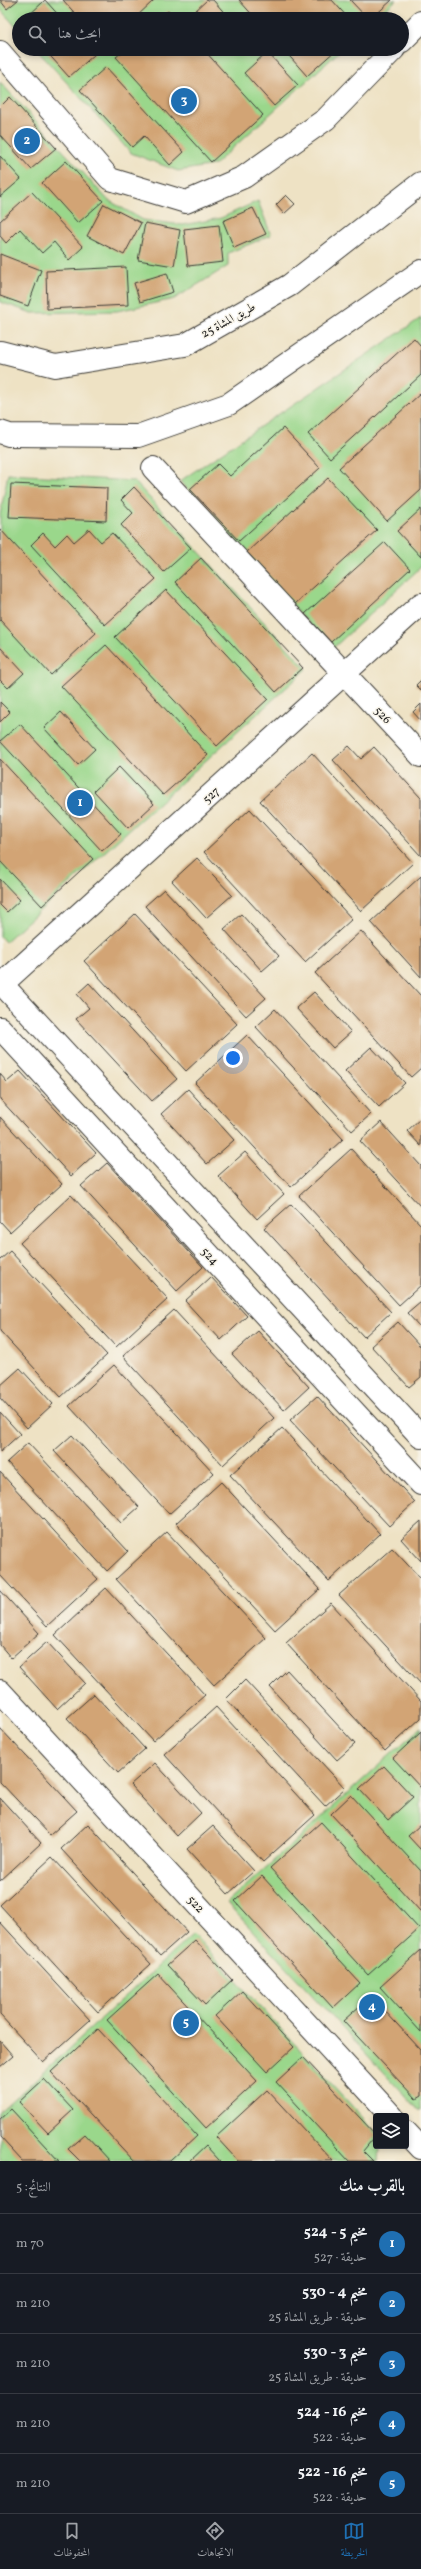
<!DOCTYPE html>
<html lang="ar">
<head>
<meta charset="utf-8">
<style>
  body { margin:0; font-family:Vollkorn,Amiri,serif; background:#20242c; color:#f1f3f6; direction:rtl }
  .controls { position:absolute; right:12px; bottom:12px; display:grid; overflow:hidden; border-radius:4px; box-shadow:0 2px 6px #0003 }
  .controls button { width:36px; height:36px; display:grid; place-items:center; padding:0; border:0; border-bottom:1px solid #363941; background:#171b24; color:#f1f3f6; font:20px sans-serif }
  .you { position:absolute; left:233px; top:1058px; width:14px; height:14px; margin:-10px; border:3px solid #fff; border-radius:50%; background:#1a73e8; box-shadow:0 0 0 6px #1a73e833 }
  .badge { display:grid; place-items:center; width:26px; height:26px; border-radius:50%; background:#1f6fb2; color:#fff; font-size:13px; font-weight:700 }
  .pin { position:absolute; translate:-50% -50%; border:2px solid #fff; box-shadow:0 1px 4px #0006 }
  .list { margin:0; padding:0; list-style:none }
  h2 { display:flex; justify-content:space-between; align-items:center; height:52px; margin:0; padding:0 16px; font-size:17px }
  h2 small { font-size:13px; font-weight:400; color:#9ea1a6 }
  .list li { display:grid; grid-template-columns:26px 1fr auto; gap:12px; align-items:center; box-sizing:border-box; height:60px; padding:0 16px; border-top:1px solid #363941 }
  .list b { display:block; font-size:15px; white-space:nowrap }
  .list p { margin:0; font-size:13px; white-space:nowrap; color:#9ea1a6 }
  .list em { font-size:13px; font-style:normal; color:#9ea1a6 }
  .icon { flex:none; width:22px; height:22px; fill:none; stroke:currentColor; stroke-width:2; stroke-linecap:round; stroke-linejoin:round }
  .map { position:relative; flex:none; width:421px; height:2161px; overflow:hidden; direction:ltr }
  .search { position:absolute; background:#171b24; box-shadow:0 2px 6px #0003; left:12px; right:12px; top:12px; height:44px; display:flex; align-items:center; gap:10px; box-sizing:border-box; padding:0 14px; border-radius:22px; color:#9ea1a6; font-size:15px }
  .sheet { height:352px; background:#171b24 }
  nav { display:flex; justify-content:space-around; align-items:center; box-sizing:border-box; height:56px; border-top:1px solid #363941; background:#171b24; font-size:11px; color:#9ea1a6 }
  nav a { display:grid; justify-items:center; gap:2px }
  nav .on { color:#1f6fb2 }
  .map>svg:first-child { display:block }
  .green { fill:#9ad78b; stroke:#5b7a54 }
  .building { fill:#d2a474 }
  .lines { fill:none; stroke-linecap:round; stroke-linejoin:round }
  .minor-casing { stroke:#3c3a35; stroke-width:24 }
  .minor { stroke:#fff; stroke-width:22 }
  .labels { text-anchor:middle; stroke-width:3; stroke-linejoin:round; paint-order:stroke }
  .street-label { font-size:12px; fill:#1c1c1c; stroke:#f7f3e8 }
</style>
</head>
<body>
<div class="map">
<svg width="421" height="2161" viewBox="0 0 421 2161">
  <rect width="100%" height="100%" fill="#f7f3e8"/>
  <filter id="ink" filterUnits="userSpaceOnUse"><feTurbulence type="fractalNoise" baseFrequency=".025" numOctaves="2"/><feDisplacementMap in="SourceGraphic" scale="8" xChannelSelector="R" yChannelSelector="G"/><feConvolveMatrix kernelMatrix="1 2 1 2 8 2 1 2 1" color-interpolation-filters="sRGB"/></filter>
  <filter id="wash" filterUnits="userSpaceOnUse"><feTurbulence type="fractalNoise" baseFrequency=".012" numOctaves="4" result="noise"/><feDisplacementMap in="SourceGraphic" scale="16" xChannelSelector="R" yChannelSelector="G"/><feGaussianBlur stdDeviation="0.9" result="paint"/><feColorMatrix in="noise" values="0 0 0 0 0 0 0 0 0 0 0 0 0 0 0 0 0 1.4 0 .05"/><feComposite in="paint" operator="in"/></filter>
  <g filter="url(#wash)">
    <rect width="100%" height="100%" fill="#eee2c4"/>
    <g class="green">
      <polygon points="0,0 396,0 375,19 19,19 19,30 0,9"/>
      <polygon points="36,49 342,49 214,165 178,171 131,153"/>
      <polygon points="0,82 108,200 143,220 183,225 221,218 258,201 271,235 228,253 228,266 174,299 117,311 32,313 0,302"/>
      <polygon points="421,318 421,567 332,649 180,481"/>
      <polygon points="8,474 134,481 307,669 5,942 0,936 0,515"/>
      <polygon points="421,1727 421,2110 418,2110 227,1903"/>
      <polygon points="193,1934 376,2132 376,2146 380,2146 379,2161 0,2161 0,2112"/>
    </g>
    <g id="blocks">
      <g class="building">
        <polygon points="0,0 18,0 7,9"/>
        <polygon points="45,0 62,19 25,19"/>
        <polygon points="63,0 154,0 134,19 80,19"/>
        <polygon points="207,0 213,0 230,19 200,19 194,12"/>
        <polygon points="239,0 332,0 349,19 256,19"/>
        <polygon points="350,0 392,0 371,19 368,19"/>
        <polygon points="168,11 176,19 159,19"/>
        <polygon points="44,49 90,49 95,54 69,77"/>
        <polygon points="126,49 203,49 263,115 211,162 116,57"/>
        <polygon points="283,49 337,49 307,76"/>
        <polygon points="267,52 298,85 274,106 244,73"/>
        <polygon points="106,67 184,152 170,165 144,136 132,147 80,90"/>
        <polygon points="10,97 56,148 31,169 0,135 0,107"/>
        <polygon points="0,156 21,179 0,197"/>
        <polygon points="66,161 103,201 78,223 42,183"/>
        <polygon points="32,192 83,247 69,260 54,242 42,253 20,229 6,243 0,236 0,221"/>
        <polygon points="286,195 295,204 284,214 276,205"/>
        <polygon points="104,204 141,223 124,255 87,236"/>
        <polygon points="253,208 266,234 234,248 223,221"/>
        <polygon points="145,223 180,230 174,266 138,260"/>
        <polygon points="219,225 223,262 188,266 184,229"/>
        <polygon points="0,254 41,270 28,306 0,296"/>
        <polygon points="126,267 128,305 47,309 46,271"/>
        <polygon points="167,273 173,292 140,302 134,283"/>
        <polygon points="414,338 421,346 421,375 330,458 308,434"/>
        <polygon points="421,393 421,490 387,521 339,468"/>
        <polygon points="283,428 320,468 239,541 190,489 218,464 230,476"/>
        <polygon points="328,478 377,530 295,604 247,552"/>
        <polygon points="11,484 107,488 106,521 9,517"/>
        <polygon points="134,487 191,548 164,572 121,525 133,513 121,500"/>
        <polygon points="421,509 421,557 397,531"/>
        <polygon points="0,529 96,633 51,675 0,620"/>
        <polygon points="89,529 101,542 112,533 156,579 105,625 31,545 43,533 55,546 67,534 74,542"/>
        <polygon points="385,542 410,569 331,642 305,614"/>
        <polygon points="201,558 303,668 276,692 175,582"/>
        <polygon points="166,590 268,699 217,746 115,637"/>
        <polygon points="106,645 208,755 163,795 61,686"/>
        <polygon points="0,647 24,673 8,688 0,680"/>
        <polygon points="421,680 421,690 416,685"/>
        <polygon points="0,702 10,712 0,722"/>
        <polygon points="421,704 421,721 413,712"/>
        <polygon points="61,712 95,749 78,765 44,728"/>
        <polygon points="20,724 121,834 102,851 0,741"/>
        <polygon points="349,746 361,759 374,747 421,798 421,856 333,760"/>
        <polygon points="312,753 413,863 361,911 260,801"/>
        <polygon points="0,759 93,859 42,906 0,861"/>
        <polygon points="119,767 154,804 128,828 94,791"/>
        <polygon points="250,809 352,919 305,962 204,852"/>
        <polygon points="197,858 232,895 206,918 172,881"/>
        <polygon points="421,876 421,977 371,922"/>
        <polygon points="0,879 20,900 7,912 0,905"/>
        <polygon points="164,889 266,998 246,1016 145,906"/>
        <polygon points="135,914 237,1024 186,1071 84,961"/>
        <polygon points="241,914 279,956 262,971 224,929"/>
        <polygon points="361,931 421,996 421,1068 411,1077 315,973"/>
        <polygon points="89,983 177,1079 152,1101 76,1019 89,1008 77,994"/>
        <polygon points="314,992 351,1032 333,1048 296,1008"/>
        <polygon points="275,1009 371,1114 352,1131 256,1027"/>
        <polygon points="247,1035 343,1139 291,1187 195,1083"/>
        <polygon points="371,1047 405,1083 379,1107 345,1071"/>
        <polygon points="20,1071 96,1153 71,1176 0,1099 0,1074 7,1082"/>
        <polygon points="188,1089 234,1140 207,1164 161,1114"/>
        <polygon points="0,1117 62,1184 10,1232 0,1221"/>
        <polygon points="421,1118 421,1146 407,1131"/>
        <polygon points="381,1122 421,1166 421,1207 360,1141"/>
        <polygon points="351,1149 421,1225 421,1285 399,1305 299,1196"/>
        <polygon points="245,1152 284,1194 257,1219 218,1176"/>
        <polygon points="107,1163 203,1267 177,1291 81,1186"/>
        <polygon points="71,1195 168,1299 116,1347 20,1243"/>
        <polygon points="291,1204 391,1312 364,1337 264,1228"/>
        <polygon points="10,1251 107,1355 61,1397 0,1331 0,1260"/>
        <polygon points="211,1277 247,1316 221,1340 185,1301"/>
        <polygon points="421,1301 421,1328 407,1313"/>
        <polygon points="174,1310 274,1418 223,1465 123,1356"/>
        <polygon points="398,1322 421,1347 421,1377 409,1387 371,1346"/>
        <polygon points="258,1331 309,1387 284,1410 232,1354"/>
        <polygon points="114,1365 214,1473 169,1514 69,1406"/>
        <polygon points="20,1368 53,1404 27,1428 0,1398 0,1386"/>
        <polygon points="317,1396 415,1502 389,1526 290,1420"/>
        <polygon points="0,1412 20,1434 0,1452"/>
        <polygon points="282,1428 380,1534 329,1581 230,1475"/>
        <polygon points="72,1435 139,1507 121,1523 54,1451"/>
        <polygon points="28,1443 128,1551 107,1571 7,1462"/>
        <polygon points="0,1472 98,1579 47,1626 0,1575"/>
        <polygon points="221,1482 320,1589 275,1630 176,1523"/>
        <polygon points="421,1521 421,1561 401,1539"/>
        <polygon points="167,1532 266,1638 214,1685 116,1579"/>
        <polygon points="392,1548 421,1579 421,1684 339,1595"/>
        <polygon points="106,1588 205,1695 153,1741 55,1635"/>
        <polygon points="0,1590 39,1633 11,1658 0,1645"/>
        <polygon points="331,1603 421,1701 421,1718 385,1751 286,1643"/>
        <polygon points="47,1642 85,1683 57,1709 19,1667"/>
        <polygon points="287,1670 355,1744 337,1760 270,1687"/>
        <polygon points="245,1680 345,1788 325,1806 226,1699"/>
        <polygon points="94,1694 145,1749 118,1773 67,1718"/>
        <polygon points="216,1707 315,1815 263,1862 164,1754"/>
        <polygon points="0,1728 77,1811 50,1835 0,1782"/>
        <polygon points="421,1732 421,1788 393,1758"/>
        <polygon points="155,1763 201,1813 177,1836 130,1785"/>
        <polygon points="384,1766 413,1797 388,1820 359,1789"/>
        <polygon points="351,1795 421,1871 421,1912 331,1814"/>
        <polygon points="0,1798 41,1843 0,1881"/>
        <polygon points="321,1822 419,1929 368,1975 270,1868"/>
        <polygon points="88,1824 187,1932 160,1956 61,1849"/>
        <polygon points="421,1824 421,1850 408,1836"/>
        <polygon points="213,1826 254,1871 228,1894 187,1849"/>
        <polygon points="52,1857 151,1964 98,2012 0,1905"/>
        <polygon points="262,1876 360,1983 333,2008 235,1901"/>
        <polygon points="0,1922 90,2020 43,2062 0,2015"/>
        <polygon points="195,1940 232,1980 205,2005 167,1965"/>
        <polygon points="421,1950 421,2032 380,1987"/>
        <polygon points="158,1974 257,2081 206,2128 107,2020"/>
        <polygon points="242,1991 294,2047 267,2072 215,2016"/>
        <polygon points="371,1996 421,2050 421,2096 416,2099 343,2021"/>
        <polygon points="98,2029 197,2136 170,2161 134,2161 51,2072"/>
        <polygon points="0,2041 13,2056 0,2067"/>
        <polygon points="303,2057 376,2135 363,2151 373,2161 349,2161 276,2082"/>
        <polygon points="44,2079 73,2110 48,2133 19,2102"/>
        <polygon points="267,2090 333,2161 238,2161 216,2137"/>
        <polygon points="11,2109 59,2161 22,2161 0,2137 0,2119"/>
        <polygon points="85,2134 110,2161 80,2161 68,2149"/>
        <polygon points="206,2146 220,2161 190,2161"/>
      </g>
    </g>
  </g>
  <g filter="url(#ink)">
    <use href="#blocks" fill-opacity="0" stroke="#3c3a35" stroke-width="1"/>
    <g class="lines">
      <defs>
        <g id="minor">
          <polyline points="402,41 421,22"/>
          <polyline points="0,52 110,179 186,202 244,177 326,119 394,49"/>
          <polyline points="0,352 55,366 185,345 290,285 421,183"/>
          <polyline points="0,432 9,435 138,436 229,404 421,271"/>
          <polyline points="153,468 421,756"/>
          <polyline points="0,982 421,1437"/>
          <polyline points="0,986 421,604"/>
          <polyline points="0,1028 421,1484"/>
          <polyline points="0,1691 392,2116"/>
          <polyline points="406,2132 421,2148"/>
        </g>
      </defs>
      <use href="#minor" class="minor-casing"/>
      <use href="#minor" class="minor"/>
    </g>
  </g>
  <g class="labels">
    <g class="street-label">
      <text transform="translate(228 320) rotate(-29)" y="4">طريق المشاة 25</text>
      <text transform="translate(383 715) rotate(47)" y="4">526</text>
      <text transform="translate(211 795) rotate(-42)" y="4">527</text>
      <text transform="translate(210 1256) rotate(47)" y="4">524</text>
      <text transform="translate(196 1904) rotate(47)" y="4">522</text>
    </g>
  </g>
</svg>
<div class="controls">
<button><svg class="icon" aria-label="layers" viewBox="0 0 24 24"><path d="M12 4l9 5-9 5-9-5zM3 14l9 5 9-5"/></svg></button>
</div>
<div class="you"></div>
<div class="pin badge" style="left:80px;top:803px">1</div>
<div class="pin badge" style="left:27px;top:141px">2</div>
<div class="pin badge" style="left:184px;top:101px">3</div>
<div class="pin badge" style="left:372px;top:2007px">4</div>
<div class="pin badge" style="left:186px;top:2023px">5</div>
<div class="search"><svg class="icon" aria-label="search" viewBox="0 0 24 24"><circle cx="10" cy="10" r="6"/><path d="M15 15l6 6"/></svg>ابحث هنا</div>
</div>
<section class="sheet">
<h2>بالقرب منك<small>النتائج: 5</small></h2>
<ul class="list">
<li><span class="badge">1</span><div><b>مخيم 5 - 524</b><p>حديقة · 527</p></div><em>70 m</em></li>
<li><span class="badge">2</span><div><b>مخيم 4 - 530</b><p>حديقة · طريق المشاة 25</p></div><em>210 m</em></li>
<li><span class="badge">3</span><div><b>مخيم 3 - 530</b><p>حديقة · طريق المشاة 25</p></div><em>210 m</em></li>
<li><span class="badge">4</span><div><b>مخيم 16 - 524</b><p>حديقة · 522</p></div><em>210 m</em></li>
<li><span class="badge">5</span><div><b>مخيم 16 - 522</b><p>حديقة · 522</p></div><em>210 m</em></li>
</ul>
</section>
<nav>
<a class="on"><svg class="icon" aria-label="map" viewBox="0 0 24 24"><path d="M3 6l6-2 6 2 6-2v14l-6 2-6-2-6 2zM9 4v14M15 6v14"/></svg>الخريطة</a>
<a><svg class="icon" aria-label="directions" viewBox="0 0 24 24"><path d="M12 3l9 9-9 9-9-9zM9 14v-3h6M13 9l2 2-2 2"/></svg>الاتجاهات</a>
<a><svg class="icon" aria-label="saved" viewBox="0 0 24 24"><path d="M7 4h10v16l-5-4-5 4z"/></svg>المحفوظات</a>
</nav>
</body>
</html>
